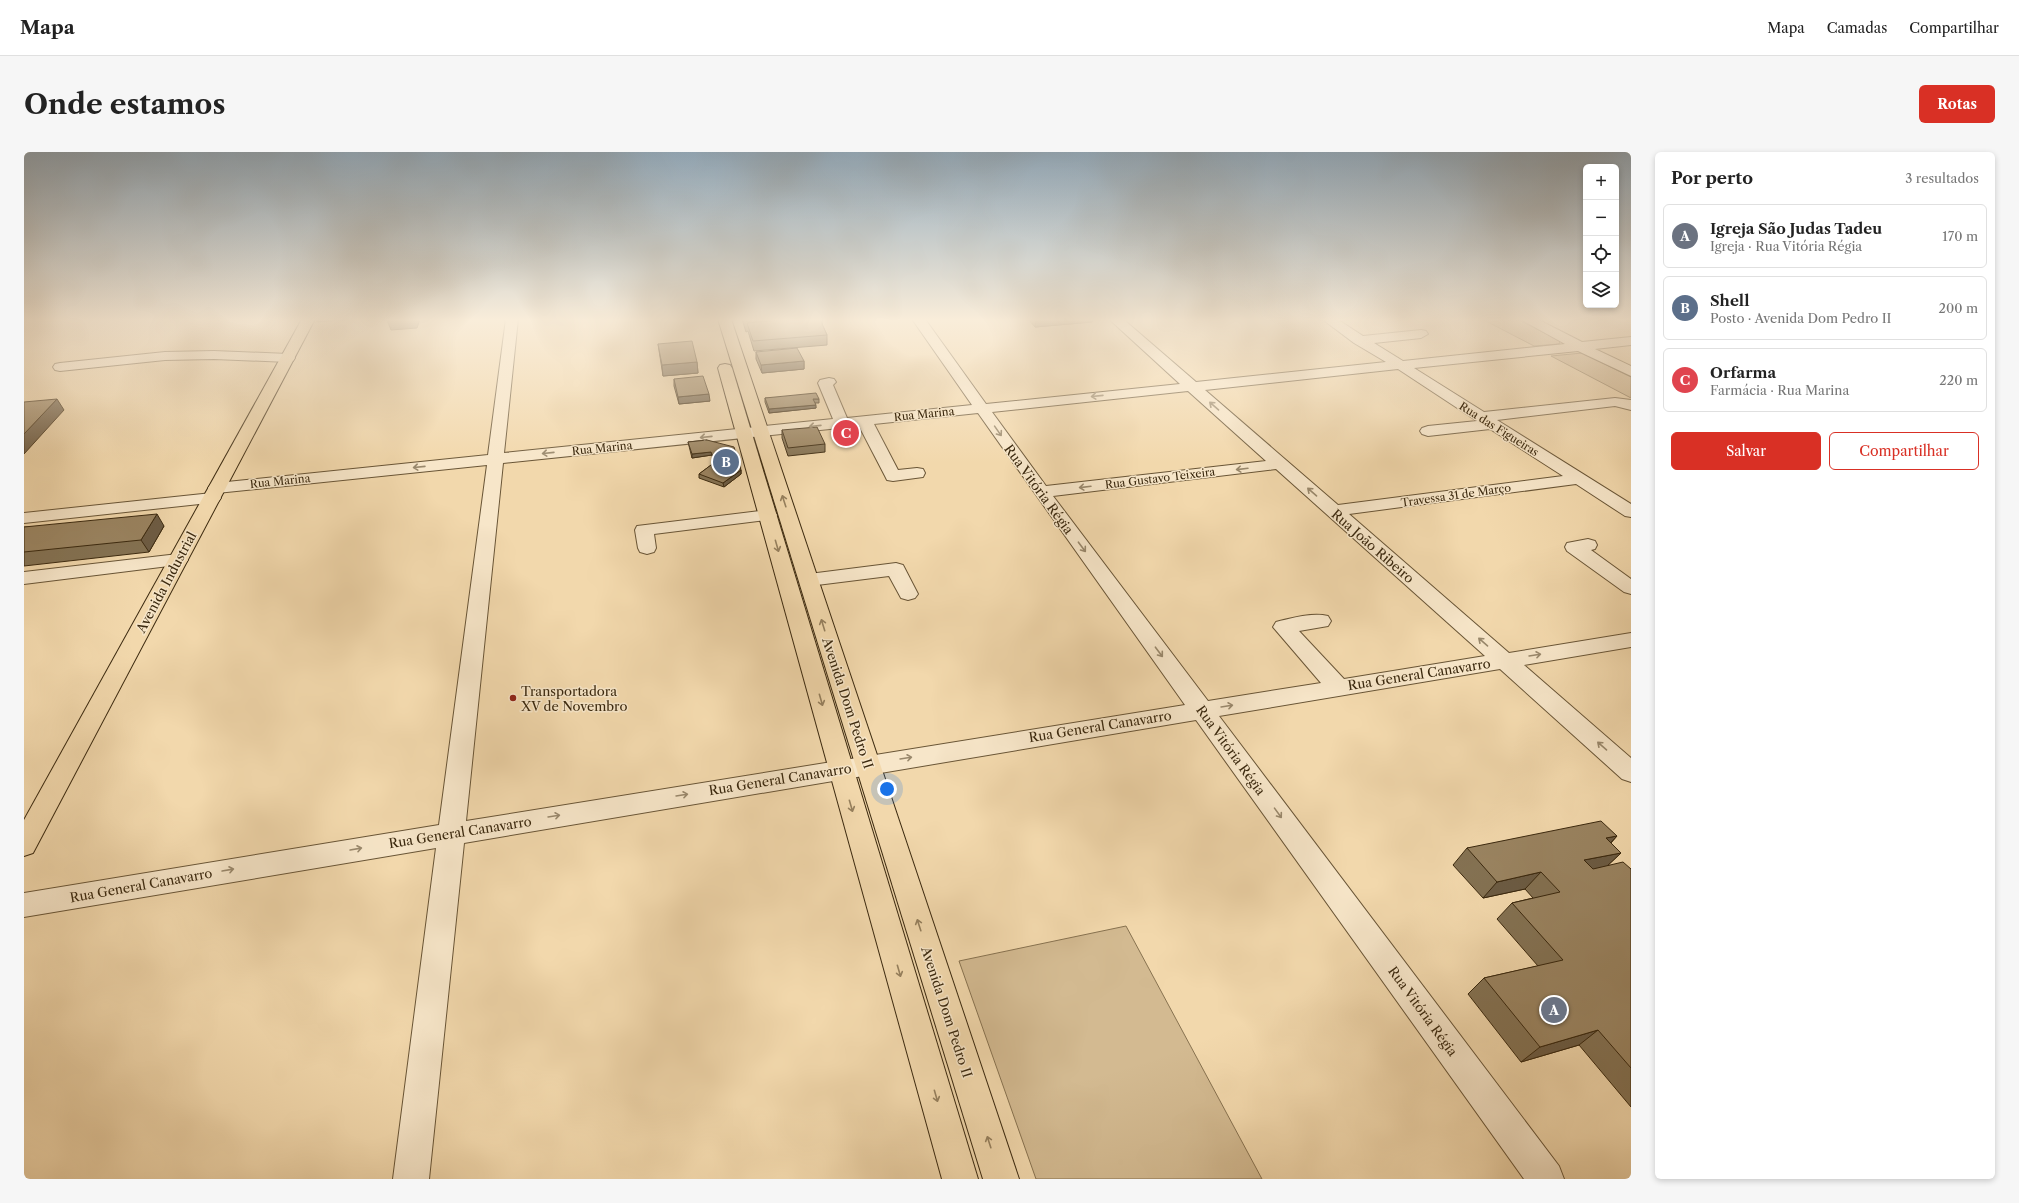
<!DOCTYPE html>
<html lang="pt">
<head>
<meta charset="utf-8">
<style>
  body { margin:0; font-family:"Libre Caslon Text",serif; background:#f6f6f6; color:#222 }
  .controls { position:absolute; right:12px; top:12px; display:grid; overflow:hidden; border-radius:6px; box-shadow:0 2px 6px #0003 }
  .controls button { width:36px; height:36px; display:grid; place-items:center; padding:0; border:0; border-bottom:1px solid #e0e0e0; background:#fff; color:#222; font:20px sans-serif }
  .you { position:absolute; left:863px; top:637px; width:14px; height:14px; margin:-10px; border:3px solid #fff; border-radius:50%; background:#1a73e8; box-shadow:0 0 0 6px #1a73e833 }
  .badge { display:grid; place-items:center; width:26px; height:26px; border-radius:50%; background:#d93025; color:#fff; font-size:13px; font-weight:700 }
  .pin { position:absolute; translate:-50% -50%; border:2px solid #fff; box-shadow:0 1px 4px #0006 }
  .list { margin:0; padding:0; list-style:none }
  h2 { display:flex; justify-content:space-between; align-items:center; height:52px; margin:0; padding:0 16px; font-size:17px }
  h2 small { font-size:13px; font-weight:400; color:#767676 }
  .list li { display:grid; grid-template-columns:26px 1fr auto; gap:12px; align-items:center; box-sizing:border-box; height:64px; margin:0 8px 8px; padding:0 8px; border:1px solid #e0e0e0; border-radius:6px }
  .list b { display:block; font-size:15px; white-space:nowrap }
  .list p { margin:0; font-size:13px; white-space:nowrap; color:#767676 }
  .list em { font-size:13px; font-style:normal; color:#767676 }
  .actions { display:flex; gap:8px; padding:12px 16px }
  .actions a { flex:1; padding:9px 0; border:1px solid #d93025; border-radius:6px; text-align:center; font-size:14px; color:#d93025 }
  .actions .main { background:#d93025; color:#fff }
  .icon { flex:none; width:22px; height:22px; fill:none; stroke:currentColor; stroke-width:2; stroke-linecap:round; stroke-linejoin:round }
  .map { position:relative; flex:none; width:1607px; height:1027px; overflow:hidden; border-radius:6px }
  header { display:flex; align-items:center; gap:24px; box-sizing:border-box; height:56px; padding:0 20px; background:#fff; border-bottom:1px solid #e0e0e0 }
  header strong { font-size:19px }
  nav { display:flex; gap:22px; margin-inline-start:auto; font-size:14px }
  .intro { display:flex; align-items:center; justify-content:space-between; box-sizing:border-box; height:96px; padding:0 24px }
  h1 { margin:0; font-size:28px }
  .button { padding:10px 18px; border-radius:6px; background:#d93025; color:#fff; font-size:14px; font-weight:700 }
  main { display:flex; gap:24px; padding:0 24px }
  aside { flex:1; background:#fff; border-radius:6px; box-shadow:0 2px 6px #0003 }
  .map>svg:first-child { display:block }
  .green { fill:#d3ba91; stroke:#877250 }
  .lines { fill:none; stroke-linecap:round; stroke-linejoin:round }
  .minor-casing { stroke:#695536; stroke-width:2 }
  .major-casing { stroke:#3b290f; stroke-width:2 }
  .minor { fill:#f7e6c9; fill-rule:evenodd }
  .major { fill:#f2d8ac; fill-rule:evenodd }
  .wall { fill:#847253; stroke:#3b290f }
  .shaded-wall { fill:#6c5c44; stroke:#3b290f }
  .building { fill:#9a8461; stroke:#3b290f }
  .oneway { stroke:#99886c }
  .oneway2 { stroke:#96805e }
  .poi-dot { fill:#8f2418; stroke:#f7e6c9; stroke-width:1.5 }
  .labels { text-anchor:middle; stroke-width:3; stroke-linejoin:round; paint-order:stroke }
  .far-street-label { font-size:11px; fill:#3b290f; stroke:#f7e6c9 }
  .street-label { font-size:13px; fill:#3b290f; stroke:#f7e6c9 }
  .poi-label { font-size:13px; fill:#3b290f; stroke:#f7e6c9; text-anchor:start }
</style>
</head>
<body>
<header>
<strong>Mapa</strong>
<nav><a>Mapa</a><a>Camadas</a><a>Compartilhar</a></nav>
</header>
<div class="intro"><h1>Onde estamos</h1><a class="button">Rotas</a></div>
<main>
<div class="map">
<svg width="1607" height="1027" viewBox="0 0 1607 1027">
  <rect width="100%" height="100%" fill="#f2d8ac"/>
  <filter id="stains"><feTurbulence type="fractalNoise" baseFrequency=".005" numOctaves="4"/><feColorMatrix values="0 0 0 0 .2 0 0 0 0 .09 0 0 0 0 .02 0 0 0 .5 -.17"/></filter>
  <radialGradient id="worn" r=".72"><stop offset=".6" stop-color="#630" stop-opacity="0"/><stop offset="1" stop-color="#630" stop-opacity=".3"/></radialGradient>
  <g class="green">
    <polygon points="1458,167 1493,167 1536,189 1535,192 1510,194"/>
    <polygon points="1558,201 1607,225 1607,246 1527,204"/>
    <polygon points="1102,774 1238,1027 1012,1027 935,809"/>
  </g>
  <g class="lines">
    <defs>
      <g id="minor">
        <path d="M482 167H494L480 301 809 267 794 231 796 228 805 226 810 227 812 230 809 233 823 266 948 253 888 167H901L962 252 1156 232 1085 167H1099L1172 230 1362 210 1330 191 1298 167H1313L1339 184 1397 178 1402 179 1404 182 1397 186 1350 191 1379 209 1541 192 1496 167H1513L1558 190 1607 185V193L1571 197 1607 214V224L1554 199 1390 216 1460 260 1591 246 1607 248V258L1591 254 1473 268 1607 352V365L1601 364 1552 332 1325 362 1485 501 1607 481V495L1500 513 1607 606V630L1598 627 1476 517 1195 564 1535 1014 1540 1027H1500L1172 568 440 691 405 1027H369L412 696 0 765V741L415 673 463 313 193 341 187 340 184 336 187 332 193 331 464 303ZM1374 217 1453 269 1404 274 1398 276 1396 279 1398 282 1404 284 1466 277 1539 324 1314 353 1181 238ZM1164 239 1242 309 1022 334 968 260ZM954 261 1161 553 442 669 479 311 835 274 861 324 863 328 869 329 899 325 901 321 899 317 893 316 874 318 850 272ZM1252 317 1461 504 1320 527 1275 479 1304 474 1307 469 1304 464C1289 460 1267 466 1252 470L1249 475 1297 531 1184 549 1029 344Z"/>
        <polygon points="190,199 264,202 269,203 271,206 269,209 264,210 190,207 141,208 36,219 31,218 29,215 31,212 36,211 141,200"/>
        <polygon points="188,341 194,342 197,346 194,350 0,371 0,361"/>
        <polygon points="744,358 750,359 753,363 750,367 630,382 632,396 630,400 623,402 616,400 614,396 611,378 613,374"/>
        <polygon points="1564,387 1571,389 1573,393 1571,397 1567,398 1607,427 1607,442 1600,440 1543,399 1541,395 1543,391"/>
        <polygon points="154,402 161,404 164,408 161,412 0,432 0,420"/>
        <polygon points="872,411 879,413 894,442 891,446 884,448 877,446 865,424 785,434 778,432 775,428 778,424 785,422"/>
      </g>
      <g id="major">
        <polygon points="278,167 291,167 9,701 0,704 0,668"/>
        <polygon points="694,167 707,167 995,1027 959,1027"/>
        <polygon points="701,212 706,213 708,216 954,1027 918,1027 694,216 696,213"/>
      </g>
    </defs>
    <use href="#minor" class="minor-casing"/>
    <use href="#major" class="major-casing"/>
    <use href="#minor" class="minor"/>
    <use href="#major" class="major"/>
  </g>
  <g class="wall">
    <polygon points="292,167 327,167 293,170"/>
    <polygon points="718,167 798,167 798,173 803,183 803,193 730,199 724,179 722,180"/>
    <polygon points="1004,167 1069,167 1068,170 1011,175"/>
    <polygon points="634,192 673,210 674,221 639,224"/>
    <polygon points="732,200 780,209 780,217 738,221 732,207"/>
    <polygon points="650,227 686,249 655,252 650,234"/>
    <polygon points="741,246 795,247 795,251 791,251 792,256 745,261 741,250"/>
    <polygon points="758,278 801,292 801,300 764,304 758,286"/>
    <polygon points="683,288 717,318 717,322 700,335 675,326 675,322 690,311 688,303 668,306 664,290"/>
    <polygon points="140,374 125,400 0,414 0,375"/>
    <polygon points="1593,684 1587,691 1597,701 1584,713 1607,717 1607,955 1555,893 1497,910 1444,842 1460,826 1514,814 1473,767 1488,751 1509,746 1501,737 1459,746 1429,713 1443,696"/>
  </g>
  <g class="shaded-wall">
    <polygon points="372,167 396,167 393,176 367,178 363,168"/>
    <polygon points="1024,167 1069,167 1068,170 1011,175 1012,168"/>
    <polygon points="780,209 780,217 738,221 737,213"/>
    <polygon points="673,210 674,221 639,224 638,213"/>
    <polygon points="685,242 686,249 655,252 654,245"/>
    <polygon points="33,247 40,258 0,302 0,282"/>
    <polygon points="792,253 792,256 745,261 745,257"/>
    <polygon points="687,300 688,303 668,306 668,302"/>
    <polygon points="717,318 717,322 700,335 699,331"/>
    <polygon points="133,362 140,374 125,400 117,388"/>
    <polygon points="1593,684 1577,701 1582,686"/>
    <polygon points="1597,701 1580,717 1544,725 1560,708"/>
    <polygon points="1517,720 1501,737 1459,746 1473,730"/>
    <polygon points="1574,878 1555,893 1497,910 1516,895"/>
  </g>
  <g class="building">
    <polygon points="721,167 746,167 722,169"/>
    <polygon points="765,167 796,167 803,183 729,189 723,171"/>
    <polygon points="1011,167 1024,167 1012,168"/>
    <polygon points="668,189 673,210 638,213 634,192"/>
    <polygon points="773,196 780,209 737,213 732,200"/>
    <polygon points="679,224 685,242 654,245 650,227"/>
    <polygon points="792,241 795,247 789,247 792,253 745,257 741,246"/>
    <polygon points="33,247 0,282 0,250"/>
    <polygon points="793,275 801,292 764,296 758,278"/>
    <polygon points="683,288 710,295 717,318 699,331 675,322 691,310 687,300 668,302 664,290"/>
    <polygon points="133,362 117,388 0,400 0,375"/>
    <polygon points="1577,669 1593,684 1582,686 1597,701 1560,708 1569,717 1599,710 1607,717 1607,916 1574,878 1516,895 1460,826 1539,808 1488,751 1536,740 1517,720 1473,730 1443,696"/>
  </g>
  <defs><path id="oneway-shaft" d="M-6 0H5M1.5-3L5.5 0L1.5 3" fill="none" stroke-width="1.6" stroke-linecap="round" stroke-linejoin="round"/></defs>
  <g class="oneway">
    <use href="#oneway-shaft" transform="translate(1073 244) rotate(174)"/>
    <use href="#oneway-shaft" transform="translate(1190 254) rotate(-139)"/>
    <use href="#oneway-shaft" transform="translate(791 274) rotate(174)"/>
    <use href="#oneway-shaft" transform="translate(974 279) rotate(55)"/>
    <use href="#oneway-shaft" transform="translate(682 285) rotate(174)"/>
    <use href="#oneway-shaft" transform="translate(524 301) rotate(174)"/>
    <use href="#oneway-shaft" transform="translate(395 315) rotate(174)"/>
    <use href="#oneway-shaft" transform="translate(1218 317) rotate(173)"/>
    <use href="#oneway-shaft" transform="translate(1061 335) rotate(173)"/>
    <use href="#oneway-shaft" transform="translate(1288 340) rotate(-139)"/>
    <use href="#oneway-shaft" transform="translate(1058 395) rotate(53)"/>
    <use href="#oneway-shaft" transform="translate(1459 490) rotate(-139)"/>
    <use href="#oneway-shaft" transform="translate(1135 500) rotate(53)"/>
    <use href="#oneway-shaft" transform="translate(1511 503) rotate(-9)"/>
    <use href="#oneway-shaft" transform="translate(1203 554) rotate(-9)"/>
    <use href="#oneway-shaft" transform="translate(1578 594) rotate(-139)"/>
    <use href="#oneway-shaft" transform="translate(882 606) rotate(-9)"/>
    <use href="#oneway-shaft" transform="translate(658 643) rotate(-9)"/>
    <use href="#oneway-shaft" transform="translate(1254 661) rotate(54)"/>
    <use href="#oneway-shaft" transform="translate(530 664) rotate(-9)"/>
    <use href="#oneway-shaft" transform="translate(332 697) rotate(-10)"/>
    <use href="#oneway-shaft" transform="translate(204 718) rotate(-10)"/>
  </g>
  <g class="oneway2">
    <use href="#oneway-shaft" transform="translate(760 349) rotate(-108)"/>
    <use href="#oneway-shaft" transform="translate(753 394) rotate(74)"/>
    <use href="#oneway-shaft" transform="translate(799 473) rotate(-107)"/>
    <use href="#oneway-shaft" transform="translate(797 548) rotate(74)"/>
    <use href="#oneway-shaft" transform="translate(827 654) rotate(74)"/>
    <use href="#oneway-shaft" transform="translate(895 773) rotate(-108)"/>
    <use href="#oneway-shaft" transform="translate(875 819) rotate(74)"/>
    <use href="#oneway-shaft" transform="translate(912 944) rotate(74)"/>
    <use href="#oneway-shaft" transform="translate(965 990) rotate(-108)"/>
  </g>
  <linearGradient id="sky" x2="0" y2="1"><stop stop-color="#93aabb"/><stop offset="0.54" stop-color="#f9edda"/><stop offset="1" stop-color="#f9edda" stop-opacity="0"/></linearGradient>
  <rect width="1607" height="311" fill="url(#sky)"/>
  <circle class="poi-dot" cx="489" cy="546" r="4"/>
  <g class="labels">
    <g class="far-street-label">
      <text transform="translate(900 262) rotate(-6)" y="4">Rua Marina</text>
      <text transform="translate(1475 277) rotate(32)" y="4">Rua das Figueiras</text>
      <text transform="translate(578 296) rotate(-6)" y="4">Rua Marina</text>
      <text transform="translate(1136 326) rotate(-7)" y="4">Rua Gustavo Teixeira</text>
      <text transform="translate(256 329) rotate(-6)" y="4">Rua Marina</text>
      <text transform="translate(1432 343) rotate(-8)" y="4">Travessa 31 de Março</text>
    </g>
    <g class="street-label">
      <text transform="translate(1015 337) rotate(54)" y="5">Rua Vitória Régia</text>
      <text transform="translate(1349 394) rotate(41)" y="5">Rua João Ribeiro</text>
      <text transform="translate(142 430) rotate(-62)" y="5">Avenida Industrial</text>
      <text transform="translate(1395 522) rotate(-9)" y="5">Rua General Canavarro</text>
      <text transform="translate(824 551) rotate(72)" y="5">Avenida Dom Pedro II</text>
      <text transform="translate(1076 574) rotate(-9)" y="5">Rua General Canavarro</text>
      <text transform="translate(1207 598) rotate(54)" y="5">Rua Vitória Régia</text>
      <text transform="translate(756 627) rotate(-9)" y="5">Rua General Canavarro</text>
      <text transform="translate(436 680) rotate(-9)" y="5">Rua General Canavarro</text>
      <text transform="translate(117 733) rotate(-10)" y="5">Rua General Canavarro</text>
      <text transform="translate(1399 859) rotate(54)" y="5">Rua Vitória Régia</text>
      <text transform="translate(923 860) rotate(72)" y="5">Avenida Dom Pedro II</text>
    </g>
    <g class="poi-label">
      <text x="497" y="544">Transportadora<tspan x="497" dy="15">XV de Novembro</tspan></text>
    </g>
  </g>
  <rect width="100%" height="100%" filter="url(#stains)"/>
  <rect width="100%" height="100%" fill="url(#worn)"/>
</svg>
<div class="controls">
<button>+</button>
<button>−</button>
<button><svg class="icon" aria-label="locate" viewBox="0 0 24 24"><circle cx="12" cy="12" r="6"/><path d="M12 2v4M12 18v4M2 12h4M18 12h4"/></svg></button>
<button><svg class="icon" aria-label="layers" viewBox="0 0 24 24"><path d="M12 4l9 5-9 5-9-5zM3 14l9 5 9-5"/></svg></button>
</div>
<div class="you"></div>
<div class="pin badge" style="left:1530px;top:858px;background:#6b7280">A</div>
<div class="pin badge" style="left:702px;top:310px;background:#5c6f8a">B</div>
<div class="pin badge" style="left:822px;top:281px;background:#e0444e">C</div>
</div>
<aside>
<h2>Por perto<small>3 resultados</small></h2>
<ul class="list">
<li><span class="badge" style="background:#6b7280">A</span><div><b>Igreja São Judas Tadeu</b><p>Igreja · Rua Vitória Régia</p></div><em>170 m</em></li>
<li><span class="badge" style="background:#5c6f8a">B</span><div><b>Shell</b><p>Posto · Avenida Dom Pedro II</p></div><em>200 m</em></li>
<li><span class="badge" style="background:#e0444e">C</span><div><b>Orfarma</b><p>Farmácia · Rua Marina</p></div><em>220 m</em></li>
</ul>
<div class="actions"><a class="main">Salvar</a><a>Compartilhar</a></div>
</aside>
</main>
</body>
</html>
